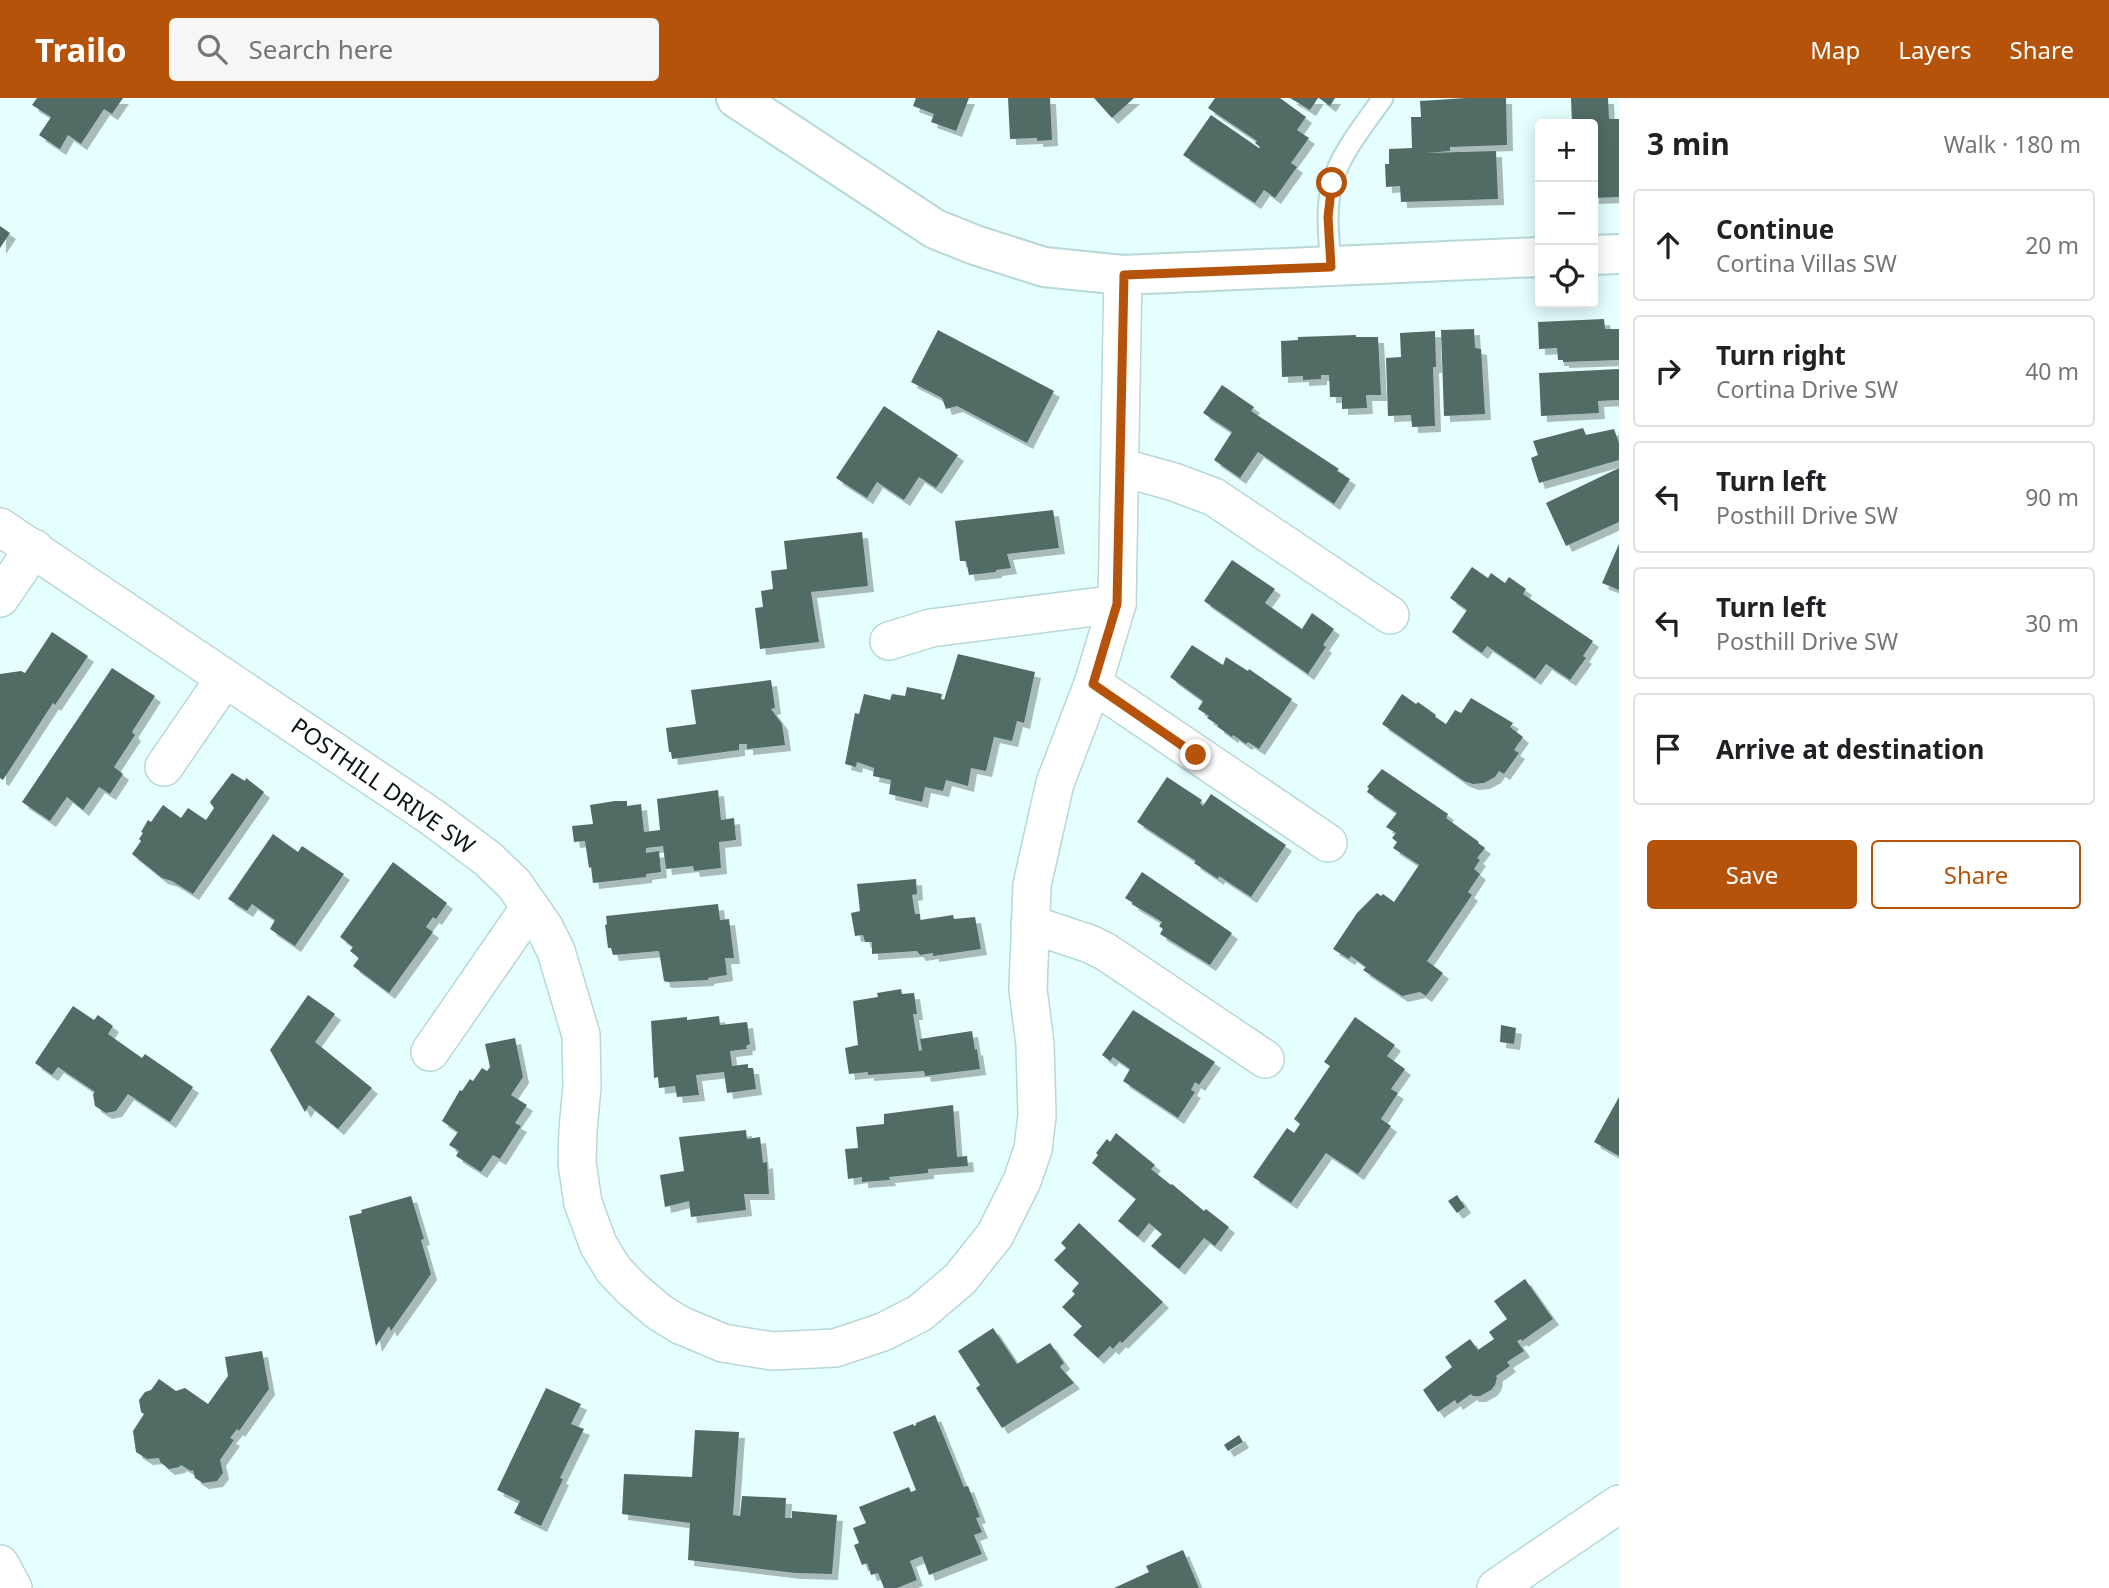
<!DOCTYPE html>
<html lang="en">
<head>
<meta charset="utf-8">
<style>
  body { margin:0; font-family:"Noto Sans",sans-serif; background:#f6f6f6; color:#202124 }
  .controls { position:absolute; right:21px; top:21px; display:grid; overflow:hidden; border-radius:7px; box-shadow:0 4px 18px #0003 }
  .controls button { width:63px; height:63px; display:grid; place-items:center; padding:0; border:0; border-bottom:2px solid #e0e0e0; background:#fff; color:#202124; font:35px sans-serif }
  .stop { position:absolute; width:21px; height:21px; margin:-16px; border:5px solid #b45309; border-radius:50%; background:#fff }
  .stop.end { background:#b45309; border-color:#fff; box-shadow:0 2px 7px #0008 }
  .list { margin:0; padding:0; list-style:none }
  h2 { display:flex; justify-content:space-between; align-items:center; height:91px; margin:0; padding:0 28px; font-size:30px }
  h2 small { font-size:23px; font-weight:400; color:#757577 }
  .list li { display:grid; grid-template-columns:46px 1fr auto; gap:21px; align-items:center; box-sizing:border-box; height:112px; margin:0 14px 14px; padding:0 14px; border:2px solid #e0e0e0; border-radius:7px }
  .list b { display:block; font-size:26px; white-space:nowrap }
  .list p { margin:0; font-size:23px; white-space:nowrap; color:#757577 }
  .list em { font-size:23px; font-style:normal; color:#757577 }
  .actions { display:flex; gap:14px; padding:21px 28px }
  .actions a { flex:1; padding:16px 0; border:2px solid #b45309; border-radius:7px; text-align:center; font-size:24px; color:#b45309 }
  .actions .main { background:#b45309; color:#fff }
  .icon { flex:none; width:38px; height:38px; fill:none; stroke:currentColor; stroke-width:2; stroke-linecap:round; stroke-linejoin:round }
  .map { position:relative; flex:none; width:1619px; height:1490px; overflow:hidden }
  header { display:flex; align-items:center; gap:42px; box-sizing:border-box; height:98px; padding:0 35px; background:#b45309; color:#fff }
  header strong { font-size:33px }
  nav { display:flex; gap:38px; margin-inline-start:auto; font-size:24px }
  .search { width:490px; height:63px; background:#f6f6f6; display:flex; align-items:center; gap:18px; box-sizing:border-box; padding:0 24px; border-radius:7px; color:#757577; font-size:26px }
  main { display:flex }
  aside { flex:1; background:#fff }
  .map>svg:first-child { display:block }
  .building { fill:#516c65; filter:url(#shadow) }
  .lines { fill:none; stroke-linecap:round; stroke-linejoin:round }
  .service-casing { stroke:#b8d7d7; stroke-width:23 }
  .minor-casing { stroke:#b8d7d7; stroke-width:40 }
  .tertiary-casing { stroke:#b8d7d7; stroke-width:42 }
  .service { stroke:#fff; stroke-width:19 }
  .minor { stroke:#fff; stroke-width:37 }
  .tertiary { stroke:#fff; stroke-width:38 }
  .route { stroke:#b45309; stroke-width:9 }
  .labels { text-anchor:middle; stroke-width:7; stroke-linejoin:round; paint-order:stroke }
  .street-label { font-size:23px; fill:#0a1515; stroke:#fff }
</style>
</head>
<body>
<header>
<strong>Trailo</strong>
<div class="search"><svg class="icon" aria-label="search" viewBox="0 0 24 24"><circle cx="10" cy="10" r="6"/><path d="M15 15l6 6"/></svg>Search here</div>
<nav><a>Map</a><a>Layers</a><a>Share</a></nav>
</header>
<main>
<div class="map">
<svg width="1619" height="1490" viewBox="0 0 1619 1490">
  <defs>
    <filter id="shadow"><feDropShadow dx="6" dy="6" stdDeviation="0" flood-color="#0004"/></filter>
  </defs>
  <rect width="100%" height="100%" fill="#e5fefe"/>
  <g class="building">
    <polygon points="37,0 123,0 112,16 104,11 81,46 68,37 60,51 39,37 51,19 32,7"/>
    <polygon points="916,0 969,0 956,33 931,24 934,16 913,8"/>
    <polygon points="1008,0 1050,0 1052,42 1037,43 1037,40 1010,41"/>
    <polygon points="1094,0 1134,0 1112,20"/>
    <polygon points="1215,0 1280,0 1306,19 1297,32 1309,40 1291,65 1297,69 1275,100 1264,92 1255,105 1183,57 1211,17 1259,50 1260,49 1255,45 1257,43 1208,10"/>
    <polygon points="1290,0 1318,0 1310,12"/>
    <polygon points="1319,0 1335,0 1330,8"/>
    <polygon points="1466,0 1506,0 1507,47 1450,49 1450,53 1426,55 1496,53 1498,101 1401,104 1400,88 1386,89 1385,66 1389,66 1389,51 1412,50 1411,19 1421,19 1420,3"/>
    <polygon points="1571,0 1608,0 1609,21 1619,21 1619,99 1593,100 1593,26 1572,26"/>
    <polygon points="0,128 10,135 0,150"/>
    <polygon points="1604,221 1605,231 1619,231 1619,262 1563,264 1563,262 1558,262 1557,250 1539,251 1538,224"/>
    <polygon points="1474,231 1475,250 1481,251 1485,316 1444,318 1441,232"/>
    <polygon points="938,232 1054,293 1027,345 957,308 946,311 942,300 911,284"/>
    <polygon points="1435,233 1436,269 1433,269 1435,328 1412,329 1411,317 1388,318 1386,260 1401,259 1400,235"/>
    <polygon points="1356,237 1356,239 1378,239 1381,297 1366,297 1367,310 1342,311 1342,299 1330,299 1329,277 1321,277 1321,281 1303,282 1303,278 1282,279 1281,243 1298,242 1298,239"/>
    <polygon points="1619,271 1619,302 1598,303 1599,315 1541,318 1539,275"/>
    <polygon points="1222,287 1254,309 1251,313 1339,371 1337,373 1350,381 1334,406 1258,354 1240,380 1214,362 1232,334 1203,315"/>
    <polygon points="884,308 958,357 936,390 919,379 904,402 877,384 867,400 836,380"/>
    <polygon points="1583,330 1586,337 1614,331 1619,345 1619,362 1539,385 1531,360 1538,357 1533,343"/>
    <polygon points="1619,370 1619,424 1566,448 1546,405"/>
    <polygon points="1053,412 1059,450 1007,456 1011,470 996,472 996,474 969,477 966,463 960,463 955,423"/>
    <polygon points="862,434 868,488 811,494 819,544 760,551 755,510 763,509 761,493 773,491 771,473 787,471 784,443"/>
    <polygon points="1619,446 1619,492 1602,485"/>
    <polygon points="1232,462 1275,491 1265,505 1302,531 1312,515 1334,531 1323,547 1326,549 1308,576 1204,503"/>
    <polygon points="1472,469 1488,480 1491,475 1505,485 1509,479 1526,491 1523,496 1593,543 1583,558 1586,560 1570,582 1546,566 1535,581 1487,548 1482,555 1452,534 1467,512 1450,500"/>
    <polygon points="52,534 88,558 55,607 53,605 3,682 0,680 0,576 21,573 25,575"/>
    <polygon points="1192,547 1223,567 1226,559 1248,573 1249,571 1292,601 1259,651 1248,644 1246,646 1233,637 1232,639 1218,629 1218,627 1207,620 1209,618 1198,611 1203,603 1170,579"/>
    <polygon points="958,556 1035,574 1024,625 1017,623 1012,643 994,639 986,673 971,670 968,688 946,682 943,693 925,689 922,704 889,696 891,682 873,678 874,670 857,664 856,669 845,666 855,615 859,616 864,596 890,602 892,596 905,598 907,589 942,596 941,601 944,602"/>
    <polygon points="112,570 155,598 132,634 135,637 114,669 123,676 110,696 99,689 83,712 67,699 50,723 22,704"/>
    <polygon points="771,582 775,610 771,611 782,626 785,647 747,651 747,646 739,646 739,652 672,661 671,654 669,654 666,630 696,626 691,592"/>
    <polygon points="1402,596 1416,606 1418,604 1436,617 1435,619 1446,626 1455,612 1461,615 1471,600 1513,625 1510,629 1523,639 1514,652 1519,655 1504,676 1499,673 1495,679 1484,685 1473,686 1464,683 1382,626"/>
    <polygon points="1382,671 1448,716 1446,720 1479,744 1478,745 1485,750 1477,760 1480,762 1474,771 1480,776 1468,794 1472,797 1427,863 1443,875 1426,898 1420,894 1402,898 1363,872 1366,869 1351,858 1349,861 1333,851 1357,815 1377,795 1381,798 1383,796 1394,804 1419,767 1393,750 1397,744 1392,740 1396,735 1386,729 1397,715 1367,694 1369,690 1367,689"/>
    <polygon points="232,675 245,683 246,680 264,694 193,796 172,783 162,780 132,756 141,743 139,741 143,735 141,734 148,722 151,724 163,707 181,720 188,710 206,722 214,710 210,704"/>
    <polygon points="1167,679 1202,702 1200,705 1203,708 1211,696 1286,747 1251,799 1219,778 1218,781 1194,765 1196,763 1137,724"/>
    <polygon points="718,692 721,722 734,720 736,742 719,744 721,770 694,773 693,768 666,771 663,748 646,750 646,755 659,753 661,774 646,776 646,779 593,785 591,769 589,770 585,743 574,744 572,728 593,726 590,707 615,703 627,703 627,708 641,706 644,734 660,732 657,701"/>
    <polygon points="273,736 298,754 302,748 344,776 295,848 270,831 275,822 252,806 247,813 228,801"/>
    <polygon points="393,764 447,805 436,821 433,819 426,829 433,834 389,895 353,868 359,860 350,853 353,849 340,839"/>
    <polygon points="1142,774 1232,835 1210,867 1160,836 1163,831 1159,828 1162,824 1132,806 1133,805 1125,800"/>
    <polygon points="916,781 917,796 912,797 915,816 920,816 920,822 953,817 954,821 975,819 981,851 933,858 933,855 920,857 917,853 872,856 872,844 865,844 863,837 855,838 851,815 860,813 857,786"/>
    <polygon points="718,806 720,822 729,821 734,860 725,860 727,877 708,880 708,882 667,884 664,883 659,853 613,857 611,850 608,850 605,827 607,826 606,818"/>
    <polygon points="901,891 902,896 914,895 917,916 913,916 919,953 922,952 920,941 972,933 975,952 977,951 980,971 925,978 924,973 868,977 868,974 849,976 845,950 858,947 853,903 878,899 877,895"/>
    <polygon points="308,897 335,916 315,944 372,990 338,1031 309,1007 305,1014 270,952"/>
    <polygon points="73,908 94,922 98,917 113,928 108,936 142,960 145,956 193,989 170,1024 128,996 116,1013 106,1015 95,1008 93,996 95,994 58,969 52,977 35,965"/>
    <polygon points="1133,912 1215,964 1199,987 1195,984 1191,992 1195,994 1178,1020 1123,983 1130,971 1113,959 1110,963 1102,957"/>
    <polygon points="719,918 720,927 747,924 750,946 746,948 747,951 730,953 732,968 748,966 748,970 753,970 756,991 727,995 724,974 696,977 699,997 677,999 675,988 659,990 658,979 654,980 651,923 687,919 687,922"/>
    <polygon points="1355,919 1395,947 1387,958 1405,971 1391,991 1398,995 1381,1021 1391,1028 1358,1076 1326,1055 1291,1105 1253,1079 1287,1030 1294,1035 1300,1026 1294,1021 1330,968 1324,964"/>
    <polygon points="1501,927 1516,930 1514,946 1500,944"/>
    <polygon points="515,940 523,979 511,997 527,1007 515,1025 521,1028 500,1061 493,1057 481,1074 456,1058 459,1053 449,1047 458,1034 442,1023 460,992 462,993 470,981 473,983 482,970 487,973 490,969 485,946"/>
    <polygon points="1619,999 1619,1058 1594,1044"/>
    <polygon points="953,1007 957,1059 967,1058 968,1068 928,1071 928,1075 889,1079 890,1082 862,1084 862,1079 848,1081 845,1051 858,1050 856,1029 884,1026 884,1016"/>
    <polygon points="746,1032 747,1041 760,1039 763,1065 767,1064 769,1096 744,1096 746,1112 691,1119 689,1103 665,1109 660,1077 684,1073 679,1039"/>
    <polygon points="1116,1035 1155,1067 1151,1071 1171,1087 1172,1086 1204,1113 1206,1111 1229,1129 1215,1148 1204,1140 1179,1171 1151,1148 1162,1136 1149,1125 1138,1139 1118,1123 1136,1101 1092,1065 1098,1057 1096,1055 1107,1041 1110,1044"/>
    <polygon points="1457,1097 1465,1109 1457,1115 1448,1103"/>
    <polygon points="411,1098 424,1141 421,1142 431,1176 391,1233 389,1228 376,1248 349,1118 362,1115 361,1112"/>
    <polygon points="1079,1125 1163,1204 1122,1245 1120,1243 1113,1251 1110,1248 1098,1260 1073,1237 1082,1228 1062,1209 1075,1196 1072,1193 1079,1185 1054,1162 1066,1150 1061,1145"/>
    <polygon points="1525,1181 1553,1221 1522,1243 1521,1241 1517,1243 1524,1253 1507,1264 1510,1268 1496,1278 1497,1280 1495,1287 1491,1292 1480,1298 1473,1298 1471,1296 1457,1306 1455,1302 1438,1314 1423,1292 1452,1269 1445,1259 1470,1241 1478,1252 1494,1241 1489,1234 1507,1221 1494,1203"/>
    <polygon points="993,1230 1017,1266 1050,1245 1064,1265 1060,1269 1074,1285 1002,1330 976,1290 980,1287 958,1253"/>
    <polygon points="262,1253 269,1291 239,1333 237,1331 230,1340 234,1342 220,1362 223,1375 217,1383 203,1385 195,1380 193,1372 191,1373 181,1367 179,1369 169,1371 160,1364 159,1360 147,1361 136,1354 133,1333 144,1316 141,1314 139,1302 145,1294 151,1292 159,1281 176,1293 185,1290 208,1306 228,1278 225,1259"/>
    <polygon points="546,1290 581,1306 571,1326 584,1331 560,1380 563,1381 541,1428 514,1415 520,1403 497,1392"/>
    <polygon points="935,1317 964,1389 968,1388 980,1419 976,1420 982,1434 974,1437 982,1456 929,1477 922,1458 910,1463 917,1482 897,1490 884,1490 878,1475 871,1477 867,1465 862,1467 854,1447 859,1445 853,1430 866,1425 859,1409 909,1389 911,1394 916,1392 893,1334 913,1326 914,1328 916,1327 916,1325"/>
    <polygon points="695,1332 739,1334 733,1417 740,1418 742,1398 786,1400 785,1420 792,1420 792,1413 837,1417 832,1476 795,1475 688,1462 690,1425 622,1416 624,1376 692,1379"/>
    <polygon points="1239,1337 1243,1344 1228,1353 1224,1347"/>
    <polygon points="1183,1452 1199,1490 1114,1490 1149,1474 1146,1468"/>
  </g>
  <g class="lines">
    <defs>
      <path id="service" d="M1331 169C1329 142 1325 112 1332 86 1339 57 1366 24 1383 0"/>
      <g id="minor">
        <polyline points="1120,369 1174,384 1214,399 1390,517"/>
        <polyline points="0,429 432,719 488,761 514,786 544,829 556,853 581,937 582,989 578,1032 577,1065 583,1105 598,1146 613,1171 632,1191 659,1214 680,1227 723,1245 772,1253 835,1250 883,1234 920,1215 960,1181 995,1137 1022,1083 1033,1051 1037,1018 1035,946 1028,891 1032,787 1055,685 1093,586 1117,506 1123,177"/>
        <polyline points="0,500 34,450"/>
        <polyline points="889,543 931,530 1117,506"/>
        <polyline points="1093,586 1328,745"/>
        <polyline points="164,669 225,580"/>
        <polyline points="1030,826 1090,846 1106,854 1265,961"/>
        <polyline points="430,954 530,809"/>
        <polyline points="0,1466 13,1490"/>
        <polyline points="1496,1490 1619,1406"/>
      </g>
      <g id="tertiary">
        <polyline points="736,0 935,131 975,147 1044,169 1123,177 1540,159"/>
        <polyline points="1593,157 1619,156"/>
      </g>
    </defs>
    <use href="#service" class="service-casing"/>
    <use href="#minor" class="minor-casing"/>
    <use href="#tertiary" class="tertiary-casing"/>
    <use href="#service" class="service"/>
    <use href="#minor" class="minor"/>
    <use href="#tertiary" class="tertiary"/>
  </g>
  <g class="lines">
    <polyline class="route" points="1196,657 1093,586 1117,506 1124,177 1331,169 1328,119 1332,85"/>
  </g>
  <g class="labels">
    <g class="street-label">
      <text transform="translate(383 688) rotate(35)" y="8">POSTHILL DRIVE SW</text>
    </g>
  </g>
</svg>
<div class="controls">
<button>+</button>
<button>−</button>
<button><svg class="icon" aria-label="locate" viewBox="0 0 24 24"><circle cx="12" cy="12" r="6"/><path d="M12 2v4M12 18v4M2 12h4M18 12h4"/></svg></button>
</div>
<div class="stop" style="left:1332px;top:85px"></div>
<div class="stop end" style="left:1196px;top:657px"></div>
</div>
<aside>
<h2>3 min<small>Walk · 180 m</small></h2>
<ul class="list">
<li><svg class="icon" aria-label="ahead" viewBox="0 0 24 24"><path d="M12 20V5M6 11l6-6 6 6"/></svg><div><b>Continue</b><p>Cortina Villas SW</p></div><em>20 m</em></li>
<li><svg class="icon" aria-label="right" viewBox="0 0 24 24"><path d="M7 20v-9h11M14 6l5 5-5 5"/></svg><div><b>Turn right</b><p>Cortina Drive SW</p></div><em>40 m</em></li>
<li><svg class="icon" aria-label="left" viewBox="0 0 24 24"><path d="M17 20v-9H6M10 6l-5 5 5 5"/></svg><div><b>Turn left</b><p>Posthill Drive SW</p></div><em>90 m</em></li>
<li><svg class="icon" aria-label="left" viewBox="0 0 24 24"><path d="M17 20v-9H6M10 6l-5 5 5 5"/></svg><div><b>Turn left</b><p>Posthill Drive SW</p></div><em>30 m</em></li>
<li><svg class="icon" aria-label="arrive" viewBox="0 0 24 24"><path d="M6 21V4h12l-3 4 3 4H6"/></svg><div><b>Arrive at destination</b></div></li>
</ul>
<div class="actions"><a class="main">Save</a><a>Share</a></div>
</aside>
</main>
</body>
</html>
